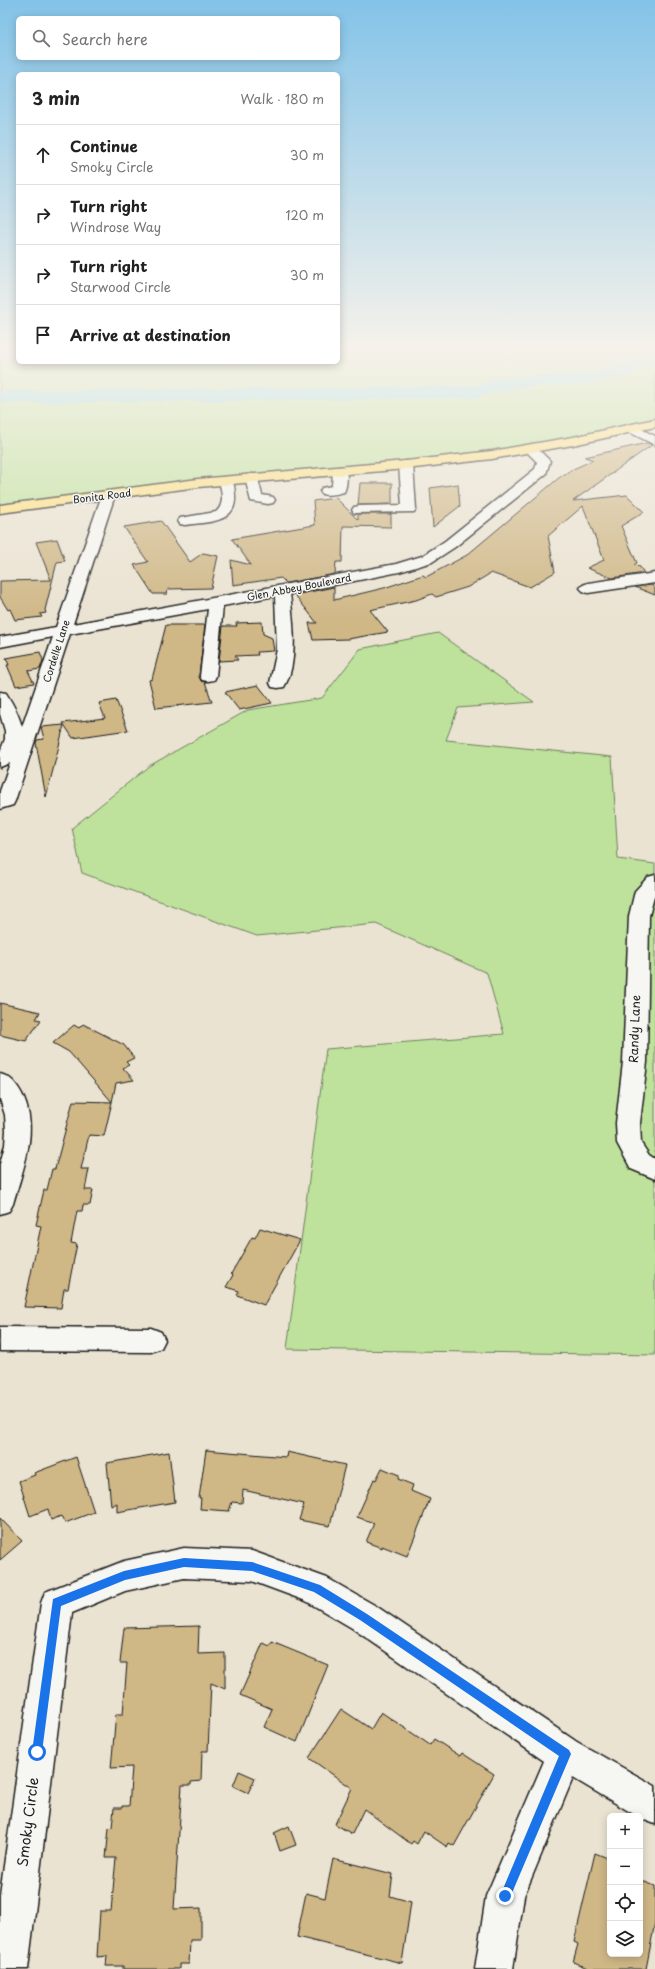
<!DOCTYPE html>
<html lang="en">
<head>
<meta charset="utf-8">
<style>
  body { margin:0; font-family:"Playpen Sans",sans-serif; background:#f6f6f6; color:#222 }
  .controls { position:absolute; right:12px; bottom:12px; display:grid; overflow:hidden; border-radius:6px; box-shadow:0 2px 10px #0003 }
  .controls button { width:36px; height:36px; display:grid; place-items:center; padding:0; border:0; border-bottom:1px solid #e0e0e0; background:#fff; color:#222; font:20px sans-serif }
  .stop { position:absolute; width:12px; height:12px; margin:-9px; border:3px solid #1a73e8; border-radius:50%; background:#fff }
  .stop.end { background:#1a73e8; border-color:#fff; box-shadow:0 1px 4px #0008 }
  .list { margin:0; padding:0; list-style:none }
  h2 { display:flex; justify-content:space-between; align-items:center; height:52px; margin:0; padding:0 16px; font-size:17px }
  h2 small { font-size:13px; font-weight:400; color:#767676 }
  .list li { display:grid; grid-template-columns:26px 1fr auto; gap:12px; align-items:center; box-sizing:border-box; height:60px; padding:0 16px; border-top:1px solid #e0e0e0 }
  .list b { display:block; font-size:15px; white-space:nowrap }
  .list p { margin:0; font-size:13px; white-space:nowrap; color:#767676 }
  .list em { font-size:13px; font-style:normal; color:#767676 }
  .icon { flex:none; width:22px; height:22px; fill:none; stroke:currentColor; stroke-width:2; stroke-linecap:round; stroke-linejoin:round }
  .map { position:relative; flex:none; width:655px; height:1969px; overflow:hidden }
  .search { position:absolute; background:#fff; box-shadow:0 2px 10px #0003; left:16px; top:16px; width:324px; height:44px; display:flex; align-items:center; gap:10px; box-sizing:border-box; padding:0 14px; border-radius:6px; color:#767676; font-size:15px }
  .panel { position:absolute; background:#fff; box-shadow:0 2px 10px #0003; left:16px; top:72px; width:324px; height:292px; border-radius:6px }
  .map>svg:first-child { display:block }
  .green { fill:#bee29b; stroke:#6d7f5c }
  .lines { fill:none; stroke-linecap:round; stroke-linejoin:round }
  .river { fill:#8bdae9; fill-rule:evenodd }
  .building { fill:#cfb786; stroke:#1c1c1c }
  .minor-casing { stroke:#1c1c1c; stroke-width:3 }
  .major-casing { stroke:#1c1c1c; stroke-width:3 }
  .minor { fill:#f6f6f2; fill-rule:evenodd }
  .major { fill:#fde080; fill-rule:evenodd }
  .route { fill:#1a73e8 }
  .labels { text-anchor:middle; stroke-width:3; stroke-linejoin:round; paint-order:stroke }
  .far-street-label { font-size:10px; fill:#1c1c1c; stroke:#f6f6f2 }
  .street-label { font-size:12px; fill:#1c1c1c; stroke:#f6f6f2 }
  .near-street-label { font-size:14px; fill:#1c1c1c; stroke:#f6f6f2 }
</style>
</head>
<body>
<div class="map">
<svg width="655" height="1969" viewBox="0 0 655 1969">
  <rect width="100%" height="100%" fill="#eae3d2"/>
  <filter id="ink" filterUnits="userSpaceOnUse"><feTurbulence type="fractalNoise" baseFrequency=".025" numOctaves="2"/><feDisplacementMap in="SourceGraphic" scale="8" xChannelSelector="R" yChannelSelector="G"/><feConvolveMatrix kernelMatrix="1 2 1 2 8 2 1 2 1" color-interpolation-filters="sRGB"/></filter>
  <g filter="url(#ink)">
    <g class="green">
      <polygon points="338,347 655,347 655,423 539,447 200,483 0,511 0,361 18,357 18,362 338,362"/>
      <polygon points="438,633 534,702 458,708 446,740 612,757 618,859 655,864 655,1355 287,1349 326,1049 504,1034 487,973 376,924 257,936 82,873 72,828 149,766 248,710 322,698 360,649"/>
    </g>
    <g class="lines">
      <path class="river" d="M646 347H655V363C611 391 554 382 505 390 495 391 485 395 475 398L0 403V391L474 386C484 383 494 379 504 378 551 373 604 379 645 354Z"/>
    </g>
    <g class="building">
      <polygon points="647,443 652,445 573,501 627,495 644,512 621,526 637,563 634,565 640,567 644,573 612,578 587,568 604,560 583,506 548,536 555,572 530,587 491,573 468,587 436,597 432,594 416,600 370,610 388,632 348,639 313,640 309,623 317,623 295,595 334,587 334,600 384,588 423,575 426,577 467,555 560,477 571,470 593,460 585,457"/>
      <polygon points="360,483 392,483 392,504 358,505"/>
      <polygon points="458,484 460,506 433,527 430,488"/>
      <polygon points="336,498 358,520 358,514 391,514 391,527 343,526 342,562 336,562 335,574 286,583 281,578 233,585 231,560 251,565 232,539 315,525 313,501"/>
      <polygon points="161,521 190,562 203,553 218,556 211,588 168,589 167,594 153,594 134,565 148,562 124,527"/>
      <polygon points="57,539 65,561 57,562 45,610 46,613 40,614 42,617 15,620 10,609 8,610 0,597 0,581 51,580 36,542"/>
      <polygon points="652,585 655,589 655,595 635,587"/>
      <polygon points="262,622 263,634 272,638 274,651 257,652 258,655 235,656 238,660 219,661 223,626 237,626 236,623"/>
      <polygon points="166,625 205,625 199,676 201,681 205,682 212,702 156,708 149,680 152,679"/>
      <polygon points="40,652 43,660 40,669 28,671 34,683 16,686 7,665 9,665 6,658"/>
      <polygon points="258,685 272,703 239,710 225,692"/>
      <polygon points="116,700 128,730 73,738 63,723 105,718 99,703"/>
      <polygon points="64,725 56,758 46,797 36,743 37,740 44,739 41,727"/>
      <polygon points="0,1003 40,1012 36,1019 41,1020 26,1041 0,1035"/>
      <polygon points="83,1024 124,1045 134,1058 126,1062 129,1065 123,1068 134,1080 116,1083 112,1102 69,1052 53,1043 74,1025 79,1028"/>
      <polygon points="73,1101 112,1102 104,1136 89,1135 81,1169 89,1169 85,1190 93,1190 90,1205 83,1205 82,1211 77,1211 71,1243 77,1244 68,1289 64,1289 61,1308 24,1307 41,1226 36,1225 44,1190 47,1190 52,1169 55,1169"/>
      <polygon points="260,1228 300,1240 264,1305 237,1295 239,1291 226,1287 233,1275 231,1274 252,1237 255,1238"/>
      <polygon points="206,1450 286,1457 287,1452 345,1465 330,1526 299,1520 304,1504 243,1490 242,1503 232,1502 229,1511 200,1509 201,1498 199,1498"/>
      <polygon points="169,1452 175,1502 117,1512 117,1503 111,1506 107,1463"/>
      <polygon points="76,1457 94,1512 65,1523 61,1516 51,1520 48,1509 30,1516 19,1481 35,1475 34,1473"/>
      <polygon points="382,1468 399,1475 398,1479 413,1485 411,1491 430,1499 407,1556 382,1546 382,1548 366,1542 374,1523 357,1517 374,1479 376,1480"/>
      <polygon points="0,1518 22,1541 0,1560"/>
      <polygon points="199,1626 198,1654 225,1653 225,1689 211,1683 208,1751 202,1751 201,1781 191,1782 191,1785 182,1785 174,1909 201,1908 201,1940 190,1940 189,1964 179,1964 179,1969 123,1969 123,1966 106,1966 107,1956 97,1957 100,1911 111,1911 116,1858 106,1858 109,1828 112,1827 114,1808 122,1808 122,1806 129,1806 132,1767 111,1768 116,1714 123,1714 127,1663 120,1663 124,1628"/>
      <polygon points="272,1642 328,1665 297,1742 264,1727 272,1709 240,1695 263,1643 270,1646"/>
      <polygon points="341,1709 371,1729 381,1712 430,1745 434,1739 460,1756 462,1753 494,1774 454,1846 449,1843 447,1847 424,1831 417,1844 413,1841 411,1844 364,1809 352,1834 335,1824 352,1788 309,1758"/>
      <polygon points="239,1771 255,1778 248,1793 233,1786"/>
      <polygon points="289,1826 296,1845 280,1851 274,1833"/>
      <polygon points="595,1853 610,1859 610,1954 640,1954 640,1880 655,1886 655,1922 646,1969 590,1969 573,1962 578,1944 574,1942"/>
      <polygon points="333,1859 393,1874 390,1896 411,1902 402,1963 297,1937 306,1893 325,1898"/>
    </g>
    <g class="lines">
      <defs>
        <g id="minor">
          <polygon points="631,424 655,436 655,445 627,431 625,428"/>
          <path d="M530 445 535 446 550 461 546 474 455 547 432 562 399 572 290 594C293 619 299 664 284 687L278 688 272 687 270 683 277 649 275 596 223 606 216 676 214 680 208 681 202 680 200 676 208 609 70 634 15 801 13 805 0 809V791L10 763 0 767V752L5 739V731L0 714V692L6 693C13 704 19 715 22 727L53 637 0 647V637L56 627 103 492H113L115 495 73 624 396 564 422 556 445 541 535 469 537 462 524 449Z"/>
          <polygon points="406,461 411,462 413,465 416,509 414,512 354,513 352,510 354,507 359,506 402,505 399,465 401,462"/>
          <path d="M340 467 345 468C348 473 347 487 344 492 337 494 329 496 322 494L320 491 322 488 332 486 333 471 335 468Z"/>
          <polygon points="252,474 257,475 262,495 273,497 275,500 273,503 268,504 251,501 245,478 247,475"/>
          <path d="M226 477 231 478C234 483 235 490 235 496 237 524 205 522 185 525L180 524 178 521 180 518 216 512C225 504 222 492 219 481L221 478Z"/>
          <polygon points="655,573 655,583 588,593 583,591 580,588 583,585 588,583"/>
          <polygon points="655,875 655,893 649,916 647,1062 640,1123 641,1143 649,1155 655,1159 655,1179 631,1169 617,1143 616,1123 623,1062 629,916 635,891 648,877"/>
          <path d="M0 1074C11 1077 16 1083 22 1094 40 1130 23 1168 13 1204L9 1211 0 1214V1164L5 1145 6 1131 5 1115 0 1099Z"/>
          <polygon points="0,1327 151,1328 161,1332 165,1340 161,1348 151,1352 0,1351"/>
          <polygon points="184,1548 252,1551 327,1578 376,1606 577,1742 655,1786 655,1824 642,1819 573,1778 524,1896 513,1969 475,1969 486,1896 544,1761 352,1628 306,1601 252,1581 184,1578 125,1591 72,1613 28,1969 0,1969 0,1894 41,1603 45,1592 124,1561"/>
        </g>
        <polygon id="major" points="655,419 655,427 573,445 492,459 406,469 198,487 0,513 0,505 198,479 406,461 492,451 573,437"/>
      </defs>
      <use href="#minor" class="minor-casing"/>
      <use href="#major" class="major-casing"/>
      <use href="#minor" class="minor"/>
      <use href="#major" class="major"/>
    </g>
  </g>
  <linearGradient id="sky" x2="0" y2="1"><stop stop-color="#83c3e8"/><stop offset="0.56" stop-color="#f6f2eb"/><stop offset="1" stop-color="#f6f2eb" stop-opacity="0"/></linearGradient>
  <rect width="655" height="622" fill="url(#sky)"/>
  <polygon class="route" points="184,1558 252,1562 320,1585 367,1614 569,1750 571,1754 509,1900 505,1902 501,1900 500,1896 559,1756 360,1620 314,1592 252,1571 184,1567 125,1580 61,1606 42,1752 41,1756 37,1757 33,1756 32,1752 53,1599 124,1571"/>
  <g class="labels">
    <g class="far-street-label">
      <text transform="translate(102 496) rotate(-7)" y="4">Bonita Road</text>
      <text transform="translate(299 587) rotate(-11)" y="4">Glen Abbey Boulevard</text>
      <text transform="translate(56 651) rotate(-72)" y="4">Cordelle Lane</text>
    </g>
    <g class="street-label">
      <text transform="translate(635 1029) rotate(-88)" y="4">Randy Lane</text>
    </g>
    <g class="near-street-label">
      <text transform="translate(28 1822) rotate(-83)" y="5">Smoky Circle</text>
    </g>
  </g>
</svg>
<div class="controls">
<button>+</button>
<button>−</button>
<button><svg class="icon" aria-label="locate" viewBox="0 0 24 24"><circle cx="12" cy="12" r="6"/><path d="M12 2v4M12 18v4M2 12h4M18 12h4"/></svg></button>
<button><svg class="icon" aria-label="layers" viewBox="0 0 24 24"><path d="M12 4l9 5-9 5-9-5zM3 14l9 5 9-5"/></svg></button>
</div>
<div class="stop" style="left:37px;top:1752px"></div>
<div class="stop end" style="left:505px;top:1896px"></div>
<div class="search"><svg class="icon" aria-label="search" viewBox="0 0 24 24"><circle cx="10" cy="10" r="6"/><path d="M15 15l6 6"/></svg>Search here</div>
<section class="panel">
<h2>3 min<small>Walk · 180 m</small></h2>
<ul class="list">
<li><svg class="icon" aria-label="ahead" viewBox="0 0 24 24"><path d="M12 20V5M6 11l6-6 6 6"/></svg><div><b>Continue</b><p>Smoky Circle</p></div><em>30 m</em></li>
<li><svg class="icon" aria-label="right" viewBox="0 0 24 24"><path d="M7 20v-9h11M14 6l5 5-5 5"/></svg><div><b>Turn right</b><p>Windrose Way</p></div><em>120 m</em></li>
<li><svg class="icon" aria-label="right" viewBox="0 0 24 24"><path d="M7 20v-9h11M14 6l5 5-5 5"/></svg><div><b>Turn right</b><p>Starwood Circle</p></div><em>30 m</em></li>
<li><svg class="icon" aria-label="arrive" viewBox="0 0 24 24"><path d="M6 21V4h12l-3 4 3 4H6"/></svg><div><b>Arrive at destination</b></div></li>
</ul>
</section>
</div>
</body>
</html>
